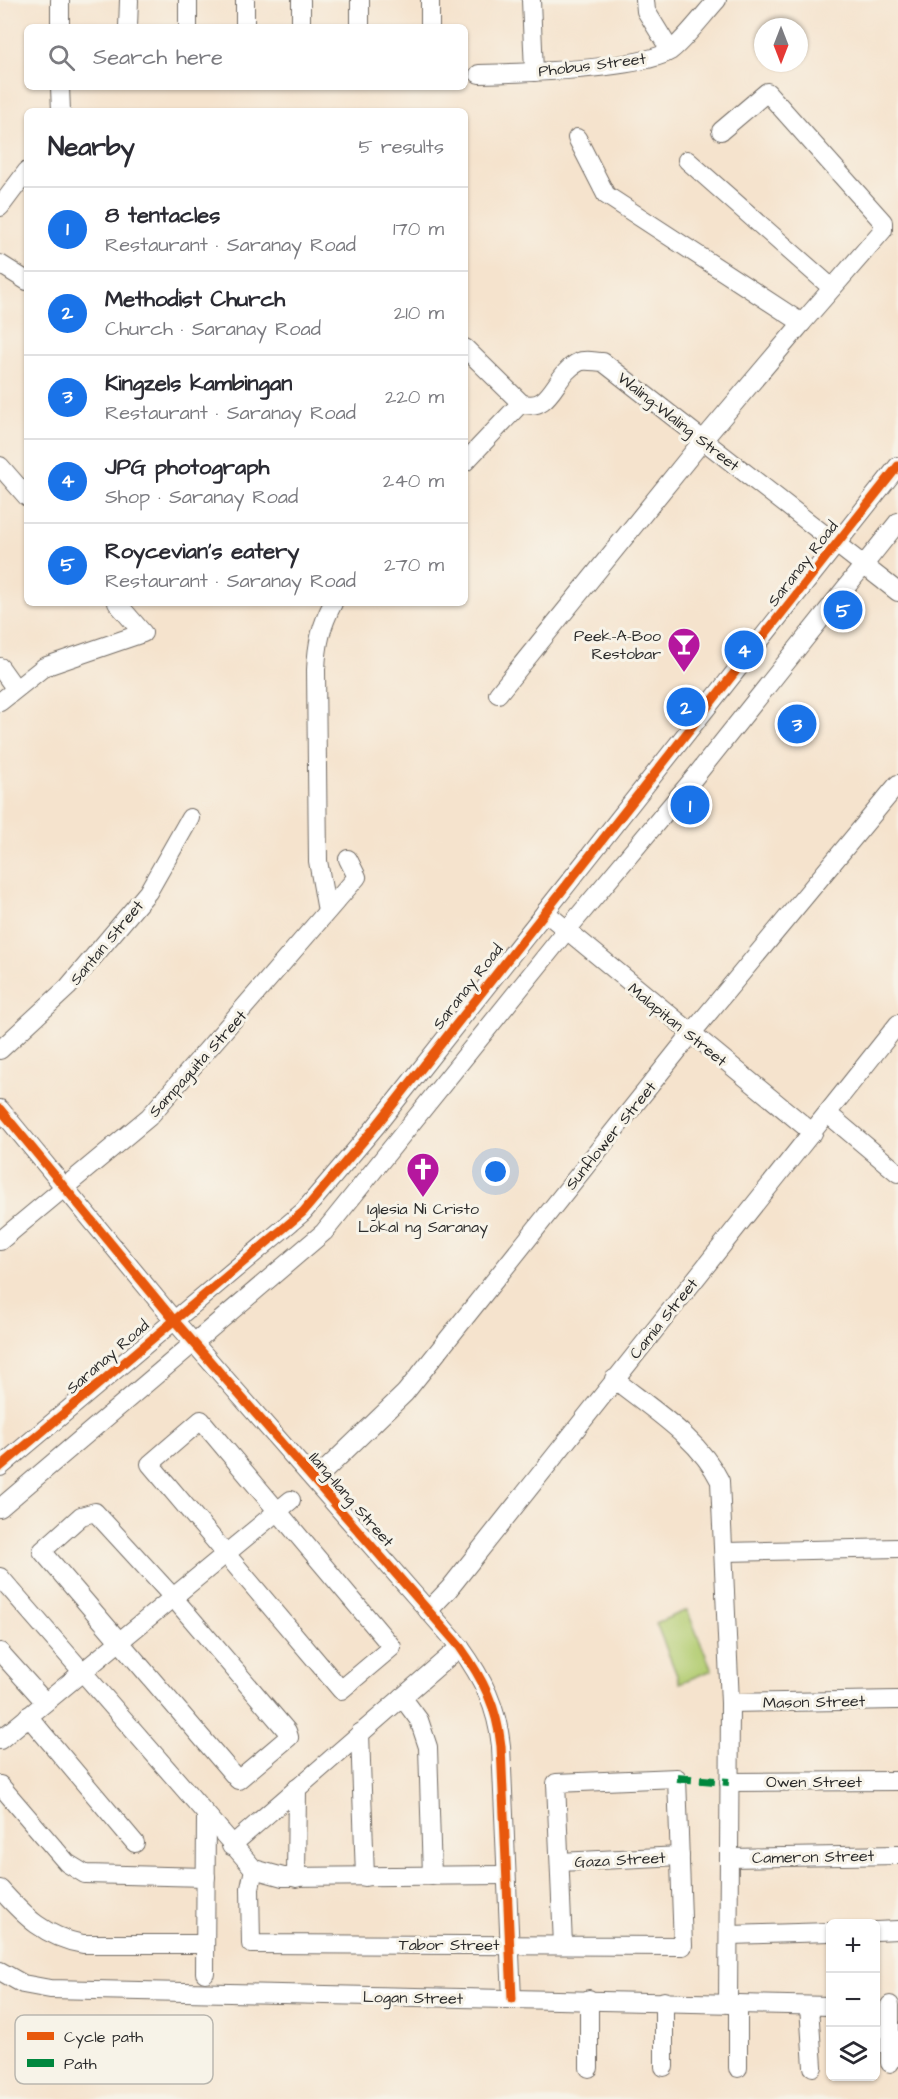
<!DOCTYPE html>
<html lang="en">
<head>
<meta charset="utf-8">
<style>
  body { margin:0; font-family:"Architects Daughter",sans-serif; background:#f2f2f3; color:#2b2b33 }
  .controls { position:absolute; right:18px; bottom:18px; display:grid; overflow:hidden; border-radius:9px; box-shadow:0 2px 4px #0004 }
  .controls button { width:54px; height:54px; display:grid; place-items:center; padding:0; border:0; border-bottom:2px solid #e1e1e2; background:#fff; color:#2b2b33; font:30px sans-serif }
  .compass { position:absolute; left:754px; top:18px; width:54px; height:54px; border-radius:50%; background:#fff; box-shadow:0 2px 4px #0004; rotate:180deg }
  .you { position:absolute; left:496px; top:1172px; width:21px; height:21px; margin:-15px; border:4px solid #fff; border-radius:50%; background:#1a73e8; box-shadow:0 0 0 9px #1a73e833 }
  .badge { display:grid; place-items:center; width:39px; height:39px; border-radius:50%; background:#1a73e8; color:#fff; font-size:20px; font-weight:700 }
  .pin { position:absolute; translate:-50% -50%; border:3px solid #fff; box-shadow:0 2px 6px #0006 }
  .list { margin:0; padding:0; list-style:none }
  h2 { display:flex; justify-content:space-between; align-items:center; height:78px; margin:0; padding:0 24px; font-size:26px }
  h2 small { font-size:20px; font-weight:400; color:#7c7c81 }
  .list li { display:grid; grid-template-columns:39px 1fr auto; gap:18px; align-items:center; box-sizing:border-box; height:84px; padding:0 24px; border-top:2px solid #e1e1e2 }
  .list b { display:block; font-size:22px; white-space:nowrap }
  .list p { margin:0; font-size:20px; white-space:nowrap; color:#7c7c81 }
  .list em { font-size:20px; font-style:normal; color:#7c7c81 }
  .icon { flex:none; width:33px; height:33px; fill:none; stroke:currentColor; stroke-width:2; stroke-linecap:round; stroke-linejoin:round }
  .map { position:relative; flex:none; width:898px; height:2099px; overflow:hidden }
  .search { position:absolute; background:#fff; box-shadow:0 2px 4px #0004; left:24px; top:24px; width:444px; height:66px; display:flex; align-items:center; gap:15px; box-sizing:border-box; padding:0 21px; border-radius:9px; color:#7c7c81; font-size:22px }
  .panel { position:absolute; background:#fff; box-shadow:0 2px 4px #0004; left:24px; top:108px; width:444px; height:498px; border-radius:9px }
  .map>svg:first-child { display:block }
  .pitch { fill:#b4cd73; stroke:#707c4f; stroke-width:1.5 }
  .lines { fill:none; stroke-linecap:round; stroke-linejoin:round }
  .minor-casing { stroke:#726b64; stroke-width:20 }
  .minor { stroke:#fff; stroke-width:18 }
  .quiet { stroke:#00873e; stroke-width:8; stroke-dasharray:15 8; stroke-linecap:butt }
  .cycleway-casing { stroke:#f7f3e8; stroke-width:13 }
  .cycleway { stroke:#e8590c; stroke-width:9 }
  .labels { text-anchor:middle; stroke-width:6; stroke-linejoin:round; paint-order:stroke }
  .street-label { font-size:16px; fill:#2b2b2b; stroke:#f7f3e8 }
  .poi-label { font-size:16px; fill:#2b2b2b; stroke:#f7f3e8; text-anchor:end }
  .key { fill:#f7f3e8; stroke:#bab7af; stroke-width:1.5 }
  .key-label { font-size:16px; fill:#2b2b2b }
</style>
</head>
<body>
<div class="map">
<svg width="898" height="2099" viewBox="0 0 898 2099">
  <rect width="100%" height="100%" fill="#f7f3e8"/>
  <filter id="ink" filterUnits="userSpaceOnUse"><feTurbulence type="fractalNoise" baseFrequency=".0167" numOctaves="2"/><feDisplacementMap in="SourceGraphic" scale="12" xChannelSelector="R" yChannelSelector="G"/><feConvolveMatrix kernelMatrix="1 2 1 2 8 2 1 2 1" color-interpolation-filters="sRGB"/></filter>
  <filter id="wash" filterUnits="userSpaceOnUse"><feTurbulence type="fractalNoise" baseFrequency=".008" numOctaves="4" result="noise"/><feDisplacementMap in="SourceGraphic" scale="24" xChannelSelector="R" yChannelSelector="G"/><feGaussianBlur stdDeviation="1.35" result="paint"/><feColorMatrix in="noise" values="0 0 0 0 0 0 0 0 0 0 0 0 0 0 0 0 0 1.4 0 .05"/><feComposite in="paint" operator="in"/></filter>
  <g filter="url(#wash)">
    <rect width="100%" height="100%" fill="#f5e3cd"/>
    <polygon class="pitch" points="687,1610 712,1670 680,1683 656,1623"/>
  </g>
  <g filter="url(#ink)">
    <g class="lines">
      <defs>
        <g id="minor">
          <polyline points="60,0 60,27"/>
          <polyline points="188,0 188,27"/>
          <polyline points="430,0 430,27"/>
          <polyline points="531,0 534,72"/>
          <polyline points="645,0 646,11 670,50"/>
          <polyline points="128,27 129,0"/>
          <polyline points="245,27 245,0"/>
          <polyline points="301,27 301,0"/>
          <polyline points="360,27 360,0"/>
          <path d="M479 74C520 73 638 70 670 51 683 42 705 13 717 0"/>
          <polyline points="60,87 61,111"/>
          <polyline points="577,138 606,195 802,323 883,230 883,222 767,92 721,131"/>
          <polyline points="687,160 832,288"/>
          <polyline points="0,207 27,171"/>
          <polyline points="0,264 27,281"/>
          <path d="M465 348 521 403C552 414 554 373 579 362 585 359 596 362 603 362L898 592"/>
          <polyline points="465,462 521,403"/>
          <polyline points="0,466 27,497"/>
          <polyline points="0,667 15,688"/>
          <polyline points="498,694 704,439 802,323"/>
          <polyline points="0,702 44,667 143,633 117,603"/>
          <path d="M327 911 318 861 316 670C317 644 321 626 333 603"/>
          <polyline points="545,912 813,1133"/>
          <polyline points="0,1050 68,987 148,892 190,818"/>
          <path d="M0 1109 173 1319 460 1647C483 1679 497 1707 501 1746L512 1999"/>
          <polyline points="828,1114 898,1173"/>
          <polyline points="0,1241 149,1117 357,877 348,859"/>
          <path d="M614 1379C650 1408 699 1438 720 1481L730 1703 728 2004"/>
          <polygon points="201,1420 392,1647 341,1690 150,1464"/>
          <polyline points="0,1467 303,1212 376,1126 898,466"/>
          <polyline points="315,1480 405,1393 691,1034 898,784"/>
          <polyline points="0,1508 324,1232 566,931 694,778 898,522"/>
          <polygon points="95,1512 172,1596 287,1731 289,1737 238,1780 42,1551 81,1516"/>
          <polyline points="725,1552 898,1548"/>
          <polyline points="0,1577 254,1869 283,1877 505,1875"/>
          <polyline points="428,1611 449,1589 898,1024"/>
          <polyline points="0,1652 45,1702"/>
          <polyline points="402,1697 419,1720 428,1747 432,1876"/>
          <polyline points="730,1703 898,1700"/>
          <polyline points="28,1716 135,1843"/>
          <polyline points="360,1733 365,1877"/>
          <polyline points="0,1740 291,1500"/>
          <polyline points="729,1782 898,1781"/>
          <polyline points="0,1785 67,1863 85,1874 206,1877"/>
          <polyline points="231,1846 460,1647"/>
          <polyline points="729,1858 898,1855"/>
          <polyline points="560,1862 680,1856"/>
          <polyline points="254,1869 250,1888 251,1944 683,1946 677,1778 556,1783 563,1945"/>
          <polyline points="296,1878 297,1788"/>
          <path d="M0 1889C25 1917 45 1937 83 1944H205"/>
          <polyline points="876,1931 898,1930"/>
          <polyline points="730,1935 830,1932"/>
          <polyline points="0,1971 23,1984 50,1989 830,2006"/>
          <polyline points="205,1973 206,1815"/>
          <polyline points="589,1999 589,2068"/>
          <polyline points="664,2001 664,2067"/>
          <polyline points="890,2005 890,2063"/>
          <polyline points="809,2006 813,2067"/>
          <polyline points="738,2068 738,2006"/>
        </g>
      </defs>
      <use href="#minor" class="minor-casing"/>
      <use href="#minor" class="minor"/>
      <polyline class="quiet" points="677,1778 729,1782"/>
      <defs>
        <g id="cycleway">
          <path d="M0 1109 173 1319 460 1647C483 1679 497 1707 501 1746L512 1999"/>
          <polyline points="0,1467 303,1212 376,1126 898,466"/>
        </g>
      </defs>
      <use href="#cycleway" class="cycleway-casing"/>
      <use href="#cycleway" class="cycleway"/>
    </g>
  </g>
  <defs>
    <symbol id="bar-pin" viewBox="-11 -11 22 30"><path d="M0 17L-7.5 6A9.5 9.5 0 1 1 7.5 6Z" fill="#b5179e" stroke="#f7f3e8"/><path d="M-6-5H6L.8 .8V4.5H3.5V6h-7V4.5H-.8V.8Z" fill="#fff"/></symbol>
    <symbol id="church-pin" viewBox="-11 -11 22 30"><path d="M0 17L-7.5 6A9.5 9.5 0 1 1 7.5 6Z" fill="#b5179e" stroke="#f7f3e8"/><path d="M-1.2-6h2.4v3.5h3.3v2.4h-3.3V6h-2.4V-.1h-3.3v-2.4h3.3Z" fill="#fff"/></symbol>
  </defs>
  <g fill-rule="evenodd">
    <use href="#bar-pin" x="665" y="625" width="38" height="52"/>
    <use href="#church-pin" x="404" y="1150" width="38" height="52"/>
  </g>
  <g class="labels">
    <g class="street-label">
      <text transform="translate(592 64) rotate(-7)" y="6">Phobus Street</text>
      <text transform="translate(679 421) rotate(38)" y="6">Waling-Waling Street</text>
      <text transform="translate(802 563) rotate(-52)" y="6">Saranay Road</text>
      <text transform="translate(106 942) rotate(-50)" y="6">Santan Street</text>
      <text transform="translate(467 986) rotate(-52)" y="6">Saranay Road</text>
      <text transform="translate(678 1024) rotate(39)" y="6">Malapitan Street</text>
      <text transform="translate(197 1063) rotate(-48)" y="6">Sampaguita Street</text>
      <text transform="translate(610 1135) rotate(-51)" y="6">Sunflower Street</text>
      <text transform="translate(663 1318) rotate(-51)" y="6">Camia Street</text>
      <text transform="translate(107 1356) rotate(-41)" y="6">Saranay Road</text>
      <text transform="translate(352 1499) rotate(49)" y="6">Ilang-Ilang Street</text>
      <text transform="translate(814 1701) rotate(-1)" y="6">Mason Street</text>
      <text x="814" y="1787">Owen Street</text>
      <text transform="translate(813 1856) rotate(-1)" y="6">Cameron Street</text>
      <text transform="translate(620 1859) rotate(-3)" y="6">Gaza Street</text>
      <text x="449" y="1950">Tabor Street</text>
      <text transform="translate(413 1997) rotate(1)" y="6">Logan Street</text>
    </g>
    <g class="poi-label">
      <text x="661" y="641">Peek-A-Boo<tspan x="661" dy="18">Restobar</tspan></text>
      <text x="423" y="1214" text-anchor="middle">Iglesia Ni Cristo<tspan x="423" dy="18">Lokal ng Saranay</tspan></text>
    </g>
  </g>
  <rect x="15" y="2015" width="198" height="69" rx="9" class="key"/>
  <rect x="27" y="2032" width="27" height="8" fill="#e8590c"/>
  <rect x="27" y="2059" width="27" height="8" fill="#00873e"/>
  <g class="key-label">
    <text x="64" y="2042">Cycle path</text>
    <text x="64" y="2069">Path</text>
  </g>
</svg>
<div class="controls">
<button>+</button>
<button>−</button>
<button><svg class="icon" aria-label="layers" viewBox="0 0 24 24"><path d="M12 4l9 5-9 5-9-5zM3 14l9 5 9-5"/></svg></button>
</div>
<svg class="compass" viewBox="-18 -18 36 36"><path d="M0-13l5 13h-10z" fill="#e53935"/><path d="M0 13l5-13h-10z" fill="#7c7c81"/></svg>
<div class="you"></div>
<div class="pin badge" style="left:690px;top:805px">1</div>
<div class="pin badge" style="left:686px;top:707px">2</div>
<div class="pin badge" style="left:797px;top:724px">3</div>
<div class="pin badge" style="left:744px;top:650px">4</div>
<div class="pin badge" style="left:843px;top:610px">5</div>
<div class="search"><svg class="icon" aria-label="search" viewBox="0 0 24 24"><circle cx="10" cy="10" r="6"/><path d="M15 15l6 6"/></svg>Search here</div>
<section class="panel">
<h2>Nearby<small>5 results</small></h2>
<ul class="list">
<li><span class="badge">1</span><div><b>8 tentacles</b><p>Restaurant · Saranay Road</p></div><em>170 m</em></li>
<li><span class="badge">2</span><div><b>Methodist Church</b><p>Church · Saranay Road</p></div><em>210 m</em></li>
<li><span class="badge">3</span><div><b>Kingzels kambingan</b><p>Restaurant · Saranay Road</p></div><em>220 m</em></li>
<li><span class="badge">4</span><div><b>JPG photograph</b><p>Shop · Saranay Road</p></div><em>240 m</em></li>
<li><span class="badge">5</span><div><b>Roycevian's eatery</b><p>Restaurant · Saranay Road</p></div><em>270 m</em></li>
</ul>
</section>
</div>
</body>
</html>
